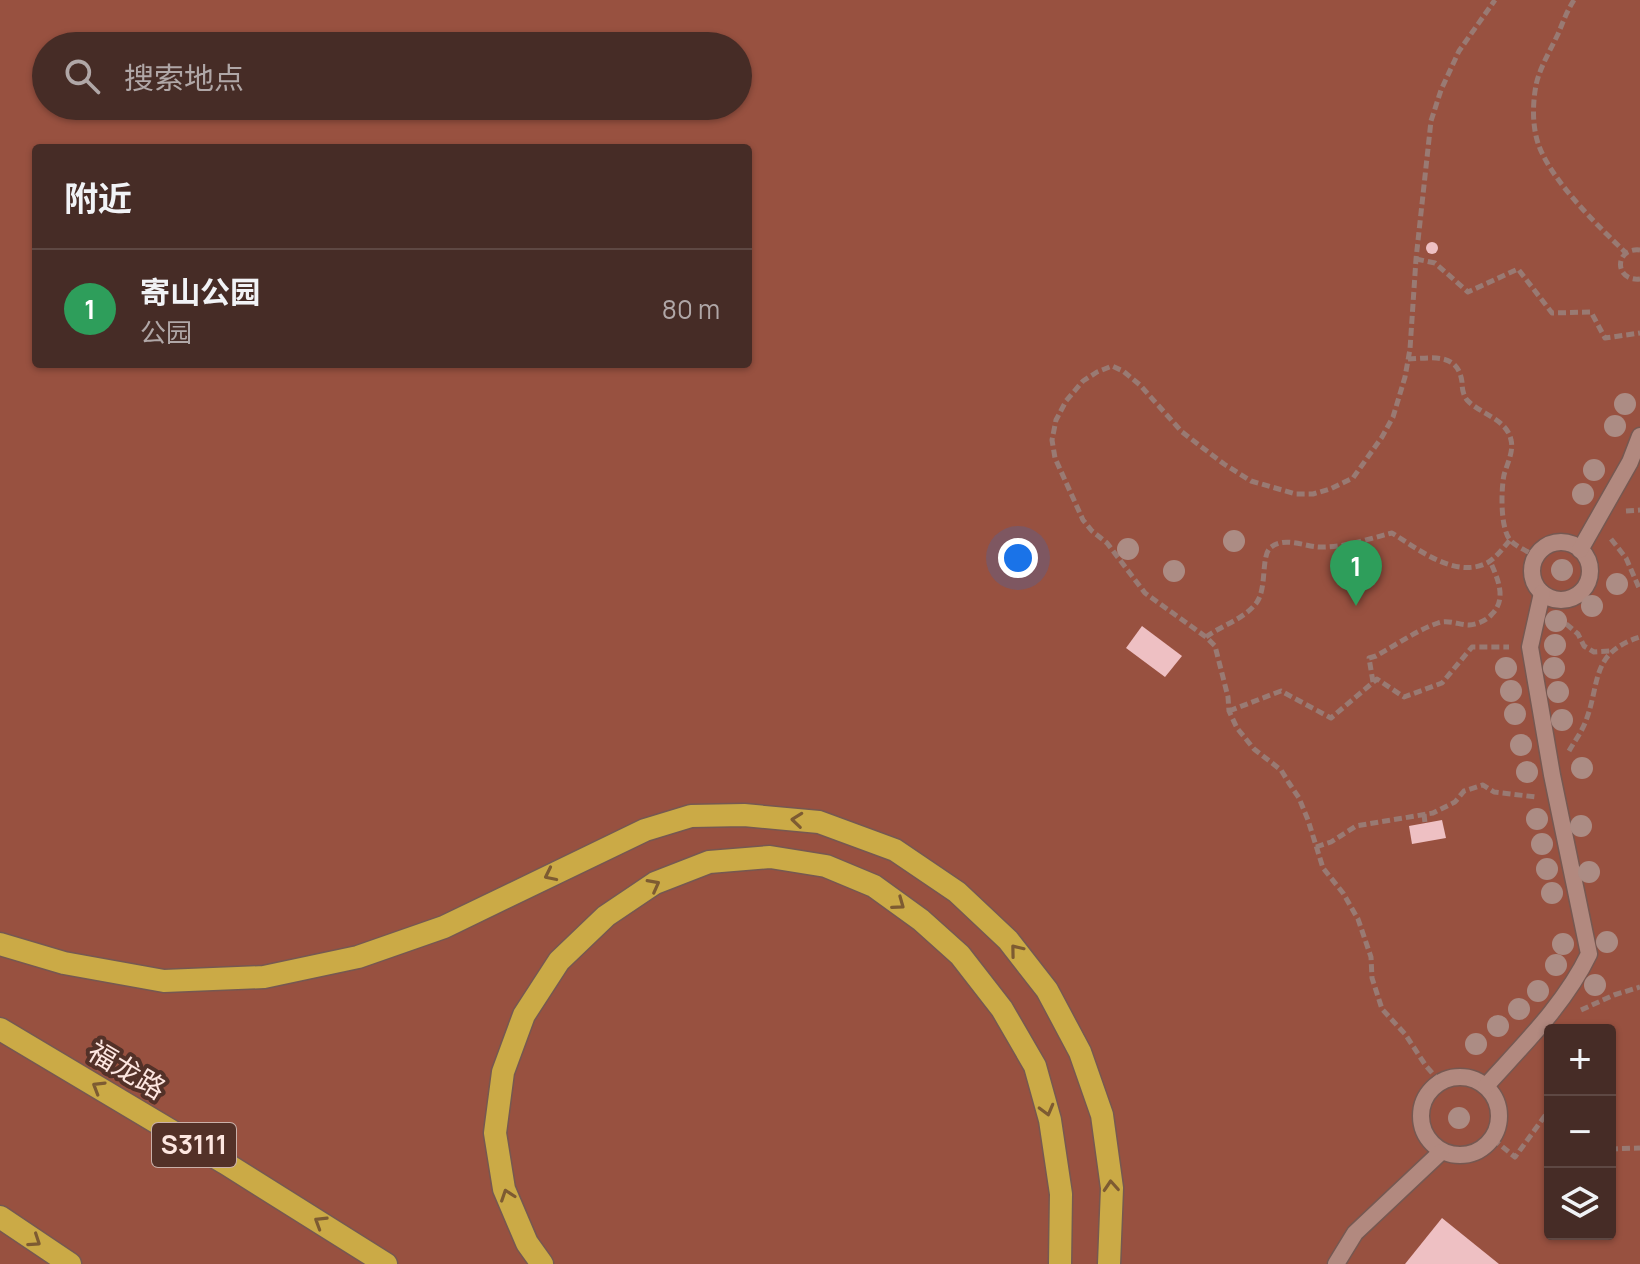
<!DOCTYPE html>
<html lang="zh">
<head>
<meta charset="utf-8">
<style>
  body { margin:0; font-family:Manrope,"Noto Sans SC",sans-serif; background:#4d342e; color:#f1f3f6 }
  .controls { position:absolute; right:24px; bottom:24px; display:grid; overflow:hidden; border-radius:8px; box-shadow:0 2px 6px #0004 }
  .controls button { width:72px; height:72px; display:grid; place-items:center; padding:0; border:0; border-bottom:2px solid #5e4843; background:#462c26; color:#f1f3f6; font:40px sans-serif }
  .you { position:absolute; left:1018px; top:558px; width:28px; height:28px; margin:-20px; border:6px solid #fff; border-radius:50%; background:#1a73e8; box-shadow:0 0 0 12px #1a73e833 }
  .badge { display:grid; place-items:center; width:52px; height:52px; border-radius:50%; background:#95b2f1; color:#fff; font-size:26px; font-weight:700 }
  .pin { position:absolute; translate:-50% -66px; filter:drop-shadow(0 2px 4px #0008) }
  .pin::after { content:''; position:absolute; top:42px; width:28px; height:24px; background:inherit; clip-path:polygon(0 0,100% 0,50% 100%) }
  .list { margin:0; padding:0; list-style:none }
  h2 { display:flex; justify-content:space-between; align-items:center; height:104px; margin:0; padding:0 32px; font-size:34px }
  h2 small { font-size:26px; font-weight:400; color:#b0a7a7 }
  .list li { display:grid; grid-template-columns:52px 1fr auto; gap:24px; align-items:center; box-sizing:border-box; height:120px; padding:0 32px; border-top:2px solid #5e4843 }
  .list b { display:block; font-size:30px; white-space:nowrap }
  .list p { margin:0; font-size:26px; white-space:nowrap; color:#b0a7a7 }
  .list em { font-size:26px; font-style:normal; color:#b0a7a7 }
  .icon { flex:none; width:44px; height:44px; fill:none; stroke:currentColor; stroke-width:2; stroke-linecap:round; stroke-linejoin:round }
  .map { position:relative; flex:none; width:1640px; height:1264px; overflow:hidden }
  .search { position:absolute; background:#462c26; box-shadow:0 2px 6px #0004; left:32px; top:32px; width:720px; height:88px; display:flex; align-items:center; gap:20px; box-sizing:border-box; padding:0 28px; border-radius:44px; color:#b0a7a7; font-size:30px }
  .panel { position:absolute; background:#462c26; box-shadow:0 2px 6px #0004; left:32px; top:144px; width:720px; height:224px; border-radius:8px }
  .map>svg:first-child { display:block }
  .green { fill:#985140; fill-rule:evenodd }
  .building { fill:#eec0c3 }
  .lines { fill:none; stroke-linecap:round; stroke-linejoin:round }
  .service-casing { stroke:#765851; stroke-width:19 }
  .minor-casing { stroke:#765851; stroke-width:19 }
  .trunk-casing { stroke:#765851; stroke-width:25 }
  .path { stroke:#997a73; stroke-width:5; stroke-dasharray:8 4; stroke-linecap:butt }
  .service { stroke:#b2897f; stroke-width:16 }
  .minor { stroke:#b2897f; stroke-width:16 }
  .trunk { stroke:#cbaa46; stroke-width:22 }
  .tree { fill:#ac8c84 }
  .oneway { stroke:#7d5b32 }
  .labels { text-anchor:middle; stroke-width:8; stroke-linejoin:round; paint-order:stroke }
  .shield { fill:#533128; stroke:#cab0a9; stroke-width:2 }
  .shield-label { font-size:26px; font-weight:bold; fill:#fde6e0 }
  .street-label { font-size:28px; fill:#fde6e0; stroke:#533128 }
</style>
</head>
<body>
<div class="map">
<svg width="1640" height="1264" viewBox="0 0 1640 1264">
  <rect width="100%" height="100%" fill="#5e3b33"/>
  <path class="green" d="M0 0H1640V1264H0ZM46 46H738V106H46ZM36 148H748V364H36ZM1550 1030H1610V1234H1550Z"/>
  <g class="building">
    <circle cx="1432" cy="248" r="6"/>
    <polygon points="1142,626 1182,656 1165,677 1126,648"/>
    <polygon points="1442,820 1446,838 1412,844 1409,826"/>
    <polygon points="1442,1218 1499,1264 1405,1264"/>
  </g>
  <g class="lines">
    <defs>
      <g id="service">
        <circle cx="1561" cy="571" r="29"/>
        <polyline points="1580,550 1630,462 1640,436"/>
        <circle cx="1460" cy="1116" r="39"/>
        <path d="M1486 1086C1523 1045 1565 1004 1589 954L1552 775 1530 647 1542 593"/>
      </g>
      <polyline id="minor" points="1336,1264 1355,1233 1441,1152"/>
      <g id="trunk">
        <polyline points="0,944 64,963 164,981 264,977 358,957 444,927 645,830 691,816 744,815 819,822 895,850 957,892 1008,940 1047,990 1080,1052 1102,1115 1112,1188 1109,1264"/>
        <polyline points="0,1029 225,1163 386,1264"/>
        <polyline points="0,1217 70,1264"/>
        <polyline points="542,1264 527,1243 504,1189 495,1133 503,1072 524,1015 559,961 606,916 655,883 709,862 770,857 826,866 874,886 921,920 960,955 1002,1009 1035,1066 1050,1120 1061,1194 1060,1264"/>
      </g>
    </defs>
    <use href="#service" class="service-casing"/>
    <use href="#minor" class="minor-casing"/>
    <use href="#trunk" class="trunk-casing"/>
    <g class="path">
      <path d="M1574 0C1567 11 1563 22 1558 34 1550 51 1540 67 1536 85 1532 107 1532 133 1542 153 1558 187 1598 226 1626 253"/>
      <path d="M1640 250C1614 247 1614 282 1640 279"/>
      <polyline points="1416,259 1435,263 1468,292 1518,269 1552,313 1591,312 1605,338 1640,333"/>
      <path d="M1408 359C1432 358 1458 352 1462 382 1462 388 1463 395 1467 400 1480 414 1507 419 1511 440 1514 451 1507 464 1504 475 1501 490 1500 530 1511 541 1517 547 1529 552 1537 557"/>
      <polyline points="1626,511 1640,510"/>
      <polyline points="1611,539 1626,558 1640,590"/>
      <polyline points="1557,616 1578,634 1584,646 1594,652 1611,651"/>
      <path d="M1206 637C1222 625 1245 619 1257 602 1267 587 1261 557 1270 548 1284 536 1303 546 1318 547 1343 548 1368 539 1392 533 1418 549 1455 579 1487 563 1496 558 1503 548 1510 540"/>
      <path d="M1373 682 1369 658 1376 656C1396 645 1417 630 1438 623 1448 619 1459 625 1469 625 1478 624 1486 621 1492 614 1507 599 1498 579 1490 561"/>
      <polyline points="1229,711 1281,691 1331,718 1377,679 1404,697 1442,683 1472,647 1509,647"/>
      <path d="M1569 751C1574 742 1581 733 1585 723 1601 684 1589 653 1640 637"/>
      <polyline points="1424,814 1425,823"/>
      <polyline points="1316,847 1331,842 1356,826 1433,813 1455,802 1464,791 1483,785 1494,792 1536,797"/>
      <polyline points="1581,1010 1614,995 1640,987"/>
      <polyline points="1440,1082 1426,1066 1405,1034 1382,1009 1372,978 1371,957 1358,919 1343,893 1323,868 1308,820 1299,798 1289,783 1281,770 1254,749 1237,728 1229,711 1228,697 1215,646 1206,637 1145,593 1107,543 1092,531 1083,520 1055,458 1052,440 1056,420 1066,401 1083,381 1097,372 1112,366 1123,371 1140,385 1182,432 1224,464 1251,481 1296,494 1313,494 1330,489 1353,478 1382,437 1393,417 1405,377 1410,349 1416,259 1431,121 1441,90 1459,51 1495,0"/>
      <polyline points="1493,1139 1515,1157 1547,1113 1550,1116"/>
      <polyline points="1610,1149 1640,1148"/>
    </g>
    <use href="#service" class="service"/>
    <use href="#minor" class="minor"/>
    <use href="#trunk" class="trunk"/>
  </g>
  <g class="tree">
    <circle cx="1625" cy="404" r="11"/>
    <circle cx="1615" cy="426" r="11"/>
    <circle cx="1594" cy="470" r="11"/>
    <circle cx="1583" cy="494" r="11"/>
    <circle cx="1234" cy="541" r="11"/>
    <circle cx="1128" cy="549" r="11"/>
    <circle cx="1562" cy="570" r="11"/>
    <circle cx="1174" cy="571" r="11"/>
    <circle cx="1617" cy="584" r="11"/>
    <circle cx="1592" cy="606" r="11"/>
    <circle cx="1556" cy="621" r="11"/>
    <circle cx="1555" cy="645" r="11"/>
    <circle cx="1506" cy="668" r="11"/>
    <circle cx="1554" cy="668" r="11"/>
    <circle cx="1511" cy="691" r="11"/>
    <circle cx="1558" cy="692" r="11"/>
    <circle cx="1515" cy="714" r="11"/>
    <circle cx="1562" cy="720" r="11"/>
    <circle cx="1521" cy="745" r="11"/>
    <circle cx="1582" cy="768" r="11"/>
    <circle cx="1527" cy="772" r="11"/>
    <circle cx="1537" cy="819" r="11"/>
    <circle cx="1581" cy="826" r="11"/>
    <circle cx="1542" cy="844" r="11"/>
    <circle cx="1547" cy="869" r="11"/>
    <circle cx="1589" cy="872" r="11"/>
    <circle cx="1552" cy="893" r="11"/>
    <circle cx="1607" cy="942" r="11"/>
    <circle cx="1563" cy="944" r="11"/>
    <circle cx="1556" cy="965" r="11"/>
    <circle cx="1595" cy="985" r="11"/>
    <circle cx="1538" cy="991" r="11"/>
    <circle cx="1519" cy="1009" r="11"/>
    <circle cx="1498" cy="1026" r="11"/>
    <circle cx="1476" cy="1044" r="11"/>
    <circle cx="1459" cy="1118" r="11"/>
  </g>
  <defs><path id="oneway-chevron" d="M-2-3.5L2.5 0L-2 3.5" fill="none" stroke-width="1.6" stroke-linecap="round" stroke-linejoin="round" transform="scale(2)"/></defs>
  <g class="oneway">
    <use href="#oneway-chevron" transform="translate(797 820) rotate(-174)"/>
    <use href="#oneway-chevron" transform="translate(550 875) rotate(154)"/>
    <use href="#oneway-chevron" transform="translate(654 885) rotate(-28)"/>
    <use href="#oneway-chevron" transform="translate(899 904) rotate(36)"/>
    <use href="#oneway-chevron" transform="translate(1016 950) rotate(-129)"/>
    <use href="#oneway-chevron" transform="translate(98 1087) rotate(-149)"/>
    <use href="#oneway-chevron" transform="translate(1047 1110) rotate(75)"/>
    <use href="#oneway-chevron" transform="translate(1111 1186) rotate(-94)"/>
    <use href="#oneway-chevron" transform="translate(507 1195) rotate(-109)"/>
    <use href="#oneway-chevron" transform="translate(320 1222) rotate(-148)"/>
    <use href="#oneway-chevron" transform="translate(35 1241) rotate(34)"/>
  </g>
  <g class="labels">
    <rect class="shield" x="152" y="1123" width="84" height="44" rx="6"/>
    <g class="shield-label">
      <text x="194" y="1154">S3111</text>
    </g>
    <g class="street-label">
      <text transform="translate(127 1070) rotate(31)" y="10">福龙路</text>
    </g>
  </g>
</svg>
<div class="controls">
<button>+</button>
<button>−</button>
<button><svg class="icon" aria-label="layers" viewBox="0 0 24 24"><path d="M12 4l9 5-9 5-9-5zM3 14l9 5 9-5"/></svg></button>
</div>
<div class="you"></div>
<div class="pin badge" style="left:1356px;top:606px;background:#2e9e5b">1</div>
<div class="search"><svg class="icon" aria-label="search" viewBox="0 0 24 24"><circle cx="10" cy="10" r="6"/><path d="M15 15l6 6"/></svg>搜索地点</div>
<section class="panel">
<h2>附近<small></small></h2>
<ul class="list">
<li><span class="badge" style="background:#2e9e5b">1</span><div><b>寄山公园</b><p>公园</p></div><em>80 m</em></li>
</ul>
</section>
</div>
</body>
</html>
